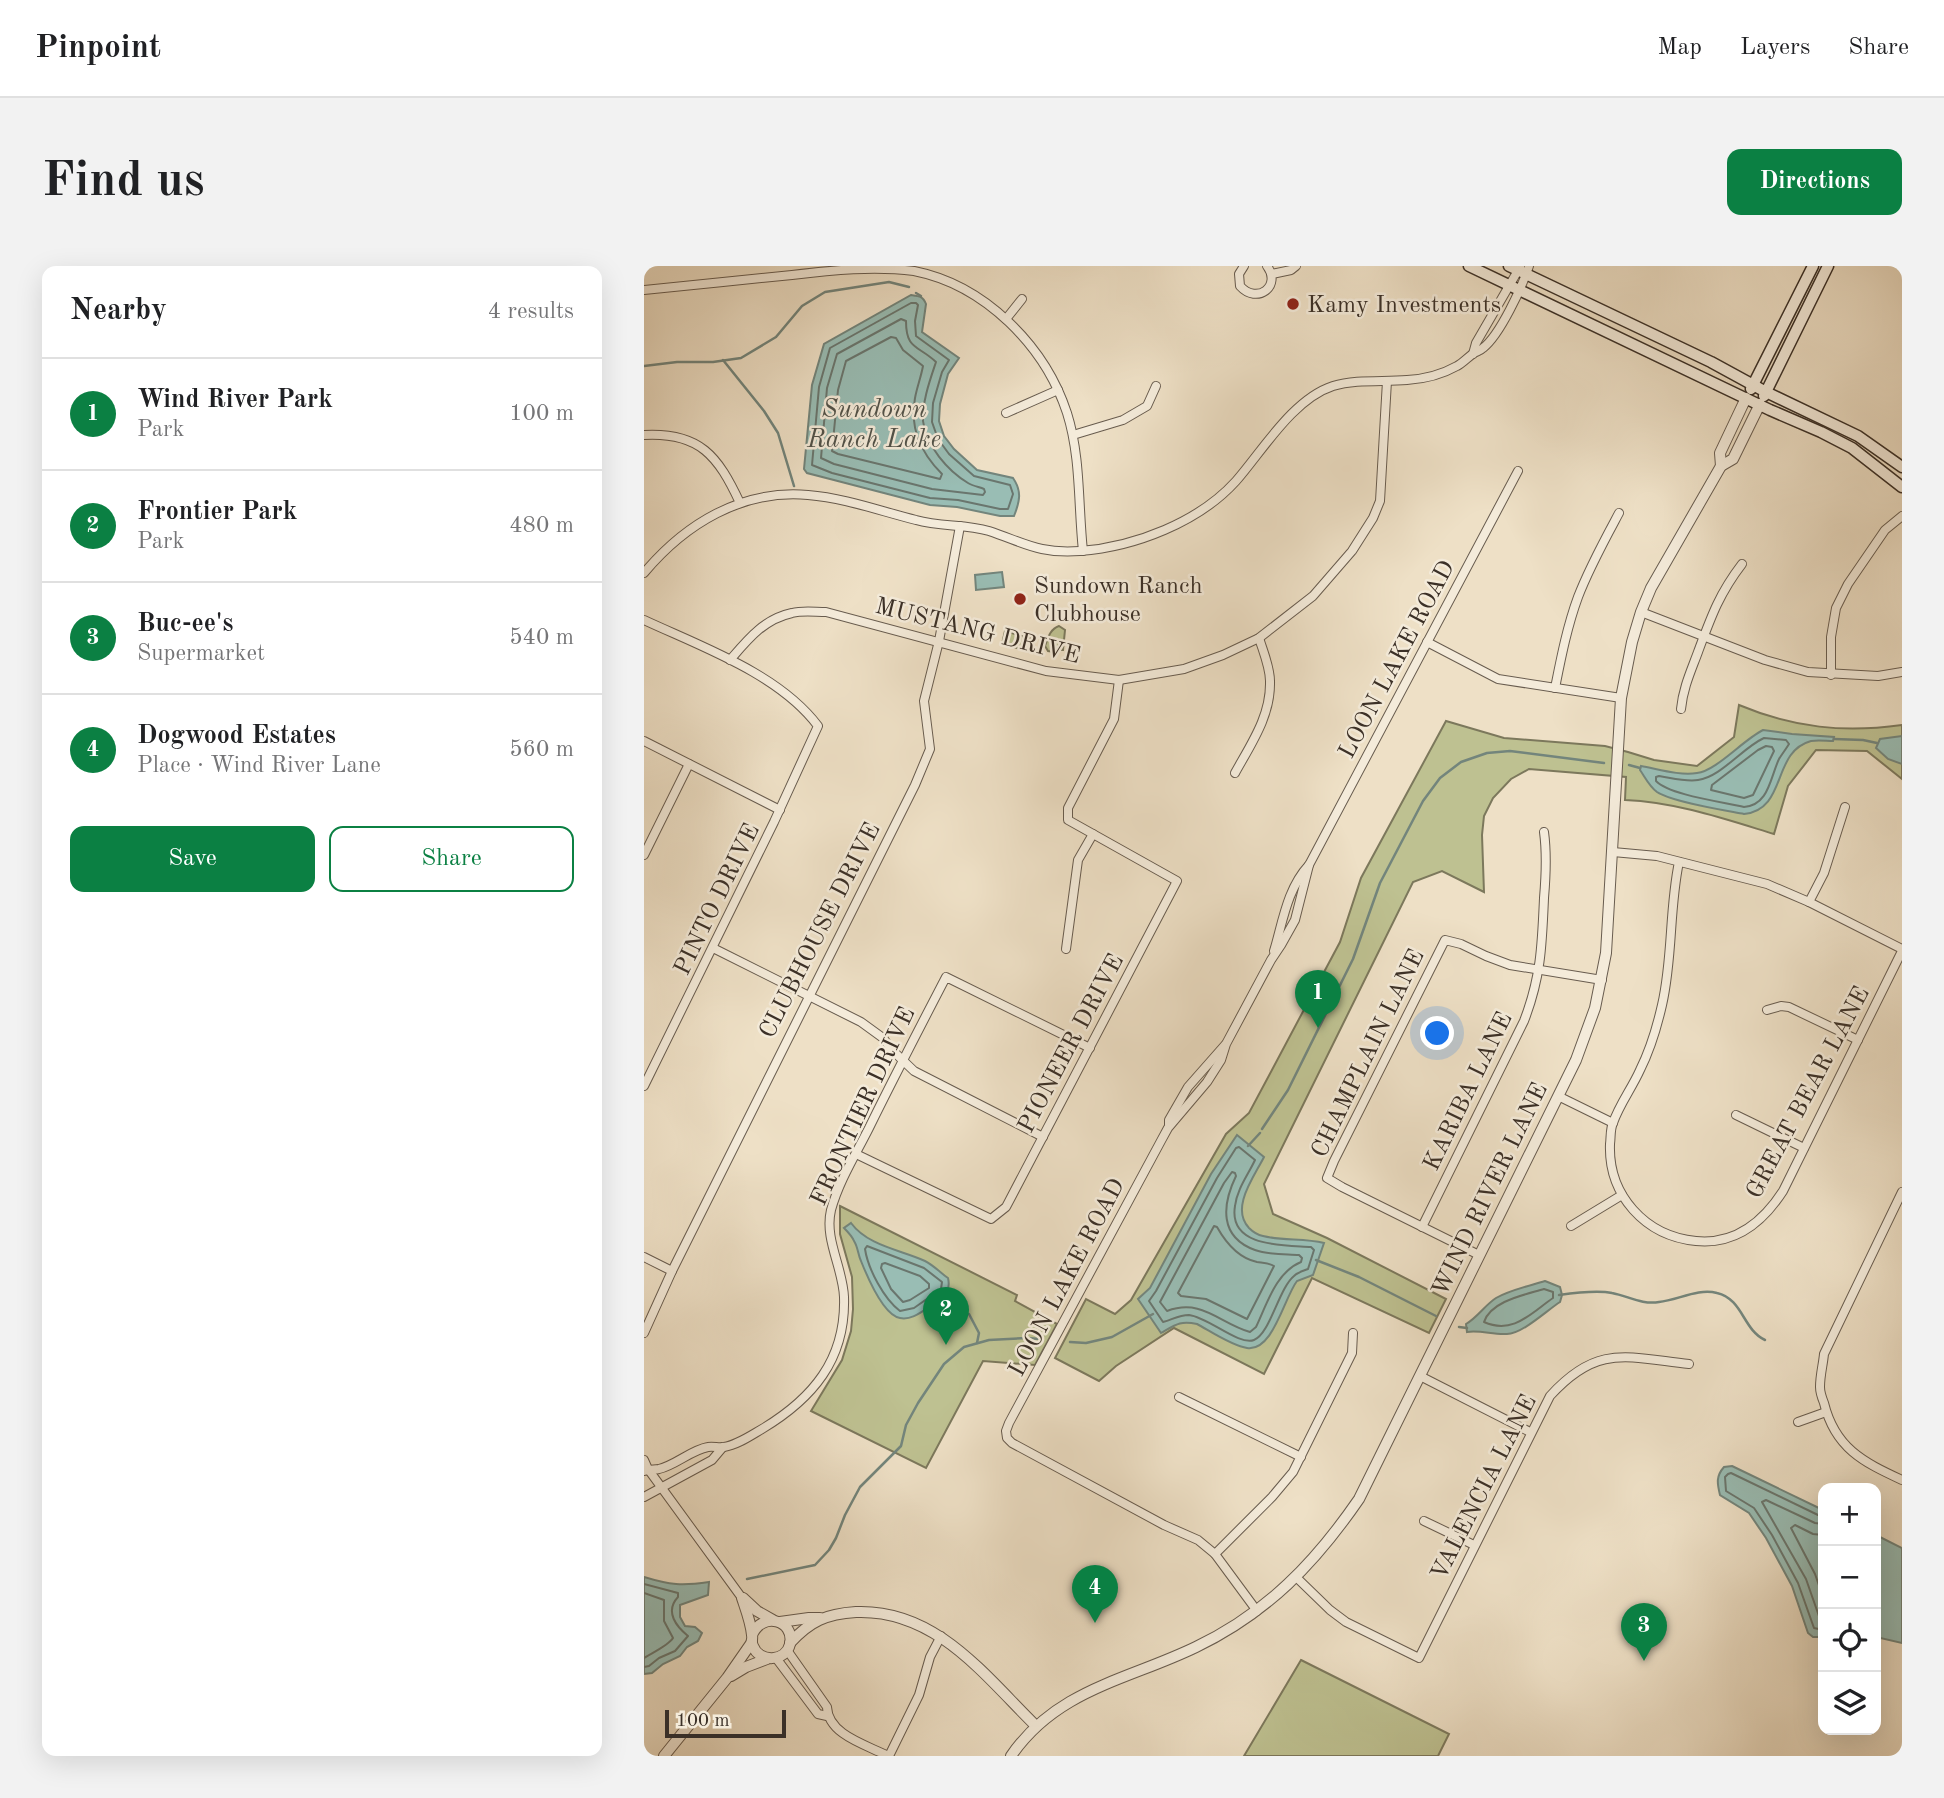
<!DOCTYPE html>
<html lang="en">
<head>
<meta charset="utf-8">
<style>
  body { margin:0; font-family:"Old Standard TT",serif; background:#f2f2f2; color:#202124 }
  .controls { position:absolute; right:21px; bottom:21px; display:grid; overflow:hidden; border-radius:14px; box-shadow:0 7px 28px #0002 }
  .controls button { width:63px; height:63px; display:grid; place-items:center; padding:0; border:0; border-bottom:2px solid #e0e0e0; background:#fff; color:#202124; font:35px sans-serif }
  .scale { position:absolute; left:21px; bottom:18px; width:121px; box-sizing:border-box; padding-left:7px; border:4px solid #3b3027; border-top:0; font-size:19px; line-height:24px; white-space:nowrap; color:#3b3027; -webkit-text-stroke:5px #f4ebda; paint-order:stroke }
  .you { position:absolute; left:794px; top:768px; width:24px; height:24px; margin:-18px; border:5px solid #fff; border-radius:50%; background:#1a73e8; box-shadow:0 0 0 10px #1a73e833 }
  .badge { display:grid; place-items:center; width:46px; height:46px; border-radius:50%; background:#0b8043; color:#fff; font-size:23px; font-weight:700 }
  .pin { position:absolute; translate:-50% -58px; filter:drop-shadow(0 2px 4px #0008) }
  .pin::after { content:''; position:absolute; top:37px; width:24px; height:21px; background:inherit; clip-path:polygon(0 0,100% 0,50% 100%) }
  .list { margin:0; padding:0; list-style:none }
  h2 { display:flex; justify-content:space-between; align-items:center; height:91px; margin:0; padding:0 28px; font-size:30px }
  h2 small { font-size:23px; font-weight:400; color:#757577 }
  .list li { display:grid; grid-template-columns:46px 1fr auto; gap:21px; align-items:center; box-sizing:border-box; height:112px; padding:0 28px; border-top:2px solid #e0e0e0 }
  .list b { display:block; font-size:26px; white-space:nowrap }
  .list p { margin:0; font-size:23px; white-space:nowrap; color:#757577 }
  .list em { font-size:23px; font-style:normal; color:#757577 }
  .actions { display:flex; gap:14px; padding:21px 28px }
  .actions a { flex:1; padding:16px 0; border:2px solid #0b8043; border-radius:14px; text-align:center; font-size:24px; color:#0b8043 }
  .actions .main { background:#0b8043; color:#fff }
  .icon { flex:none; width:38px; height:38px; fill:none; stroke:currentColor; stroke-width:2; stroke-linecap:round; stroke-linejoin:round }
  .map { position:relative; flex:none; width:1258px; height:1490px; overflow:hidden; border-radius:14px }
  header { display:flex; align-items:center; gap:42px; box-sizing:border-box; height:98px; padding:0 35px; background:#fff; border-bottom:2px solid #e0e0e0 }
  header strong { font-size:33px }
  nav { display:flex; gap:38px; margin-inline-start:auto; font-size:24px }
  .intro { display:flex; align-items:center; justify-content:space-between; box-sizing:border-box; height:168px; padding:0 42px }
  h1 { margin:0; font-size:49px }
  .button { padding:18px 32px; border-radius:14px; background:#0b8043; color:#fff; font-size:24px; font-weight:700 }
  main { display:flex; gap:42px; padding:0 42px }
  aside { flex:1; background:#fff; border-radius:14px; box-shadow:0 7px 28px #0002 }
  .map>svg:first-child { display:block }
  .green { fill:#bec191; stroke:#7c785c; stroke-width:2 }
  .water { fill:#99bdb4; stroke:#73857c; stroke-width:2 }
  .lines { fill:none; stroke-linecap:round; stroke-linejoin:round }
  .shore { stroke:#6a766e; stroke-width:2 }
  .stream { stroke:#73857c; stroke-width:2.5 }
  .minor-casing { stroke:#685c4f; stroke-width:10 }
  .tertiary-casing { stroke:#685c4f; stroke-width:12 }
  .secondary-casing { stroke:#3b3027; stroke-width:13 }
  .minor { stroke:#f4ebda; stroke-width:8 }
  .tertiary { stroke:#f4ebda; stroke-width:10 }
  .secondary { stroke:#f4ebda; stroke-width:10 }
  .poi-dot { fill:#8f2418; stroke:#f4ebda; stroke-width:2.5 }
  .labels { text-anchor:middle; stroke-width:5; stroke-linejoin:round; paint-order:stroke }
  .poi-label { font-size:24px; fill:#3b3027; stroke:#f4ebda; text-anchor:start }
  .street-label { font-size:24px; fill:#3b3027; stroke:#f4ebda }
  .water-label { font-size:26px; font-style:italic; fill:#52534a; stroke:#f4ebda }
</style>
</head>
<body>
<header>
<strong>Pinpoint</strong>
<nav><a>Map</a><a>Layers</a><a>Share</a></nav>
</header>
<div class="intro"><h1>Find us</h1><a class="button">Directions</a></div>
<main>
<aside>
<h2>Nearby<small>4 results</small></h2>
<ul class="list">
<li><span class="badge">1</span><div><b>Wind River Park</b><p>Park</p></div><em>100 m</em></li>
<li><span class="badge">2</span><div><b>Frontier Park</b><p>Park</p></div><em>480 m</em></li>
<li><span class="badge">3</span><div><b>Buc-ee's</b><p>Supermarket</p></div><em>540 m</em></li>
<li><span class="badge">4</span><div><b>Dogwood Estates</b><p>Place · Wind River Lane</p></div><em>560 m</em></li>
</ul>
<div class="actions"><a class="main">Save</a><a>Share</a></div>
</aside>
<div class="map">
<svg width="1258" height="1490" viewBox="0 0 1258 1490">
  <rect width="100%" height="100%" fill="#eee0c6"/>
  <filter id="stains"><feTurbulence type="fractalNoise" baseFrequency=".00286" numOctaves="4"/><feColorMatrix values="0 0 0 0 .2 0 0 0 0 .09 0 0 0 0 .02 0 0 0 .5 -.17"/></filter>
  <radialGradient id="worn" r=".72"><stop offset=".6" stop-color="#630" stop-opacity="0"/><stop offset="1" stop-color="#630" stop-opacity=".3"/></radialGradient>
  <g class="green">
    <path d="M415 360 421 364 419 384H413L410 386 404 385 401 380C404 372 406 363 415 360Z"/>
    <polygon points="361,365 388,373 385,385 358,378"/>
    <path d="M1095 439C1150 462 1200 467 1258 459V513L1223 485 1172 484 1144 520 1130 568C1081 553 1032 536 981 534L982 511 885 503 867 513 849 532 840 550 838 569 840 626 798 605 769 616 620 918 629 948 683 972 802 1033 785 1067 668 1012 620 1108 530 1062 472 1100 455 1115 411 1092 442 1033 471 1048 487 1034 582 868 605 847 696 676 717 612 802 455 860 472 961 480 984 486 1010 494 1053 500 1090 471Z"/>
    <polygon points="196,940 373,1029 371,1035 413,1058 391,1099 339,1095 282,1202 167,1145 198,1094 207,1065 209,1043 208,1011 196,968"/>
    <polygon points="657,1394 805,1468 794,1490 600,1490"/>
  </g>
  <g class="water">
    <path d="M267 29C275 30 279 30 282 38L278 66 315 92 304 108 296 138 295 155 300 170 310 183 333 204 369 212C378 225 376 235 370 250H356L313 241 286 239 186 213 163 207 160 203 168 119 180 78Z"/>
    <polygon points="358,306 360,321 332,324 331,309"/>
    <path d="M1119 464 1148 468 1190 471 1189 475C1183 475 1174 474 1167 475 1127 486 1144 543 1100 548 1079 544 1028 536 1013 526 1005 520 1001 511 996 504L997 500C1014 503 1036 510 1053 507 1072 505 1099 474 1119 464Z"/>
    <polygon points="1258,470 1258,498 1244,493 1232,482 1236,473"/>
    <path d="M593 869 620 891C610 911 586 942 605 962 609 966 614 969 619 970 639 975 660 972 680 977L669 1009 653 1015C640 1032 629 1086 603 1082 588 1080 566 1065 553 1058 536 1054 531 1059 517 1067L494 1033 506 1022 567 908Z"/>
    <path d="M207 957C224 980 257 984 281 995 289 999 297 1007 304 1012 307 1025 301 1030 290 1038 281 1043 268 1055 256 1052 239 1049 223 1010 217 995 214 989 214 981 210 975 208 970 204 966 200 962Z"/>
    <path d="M901 1015 916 1021 918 1029 916 1036C902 1045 878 1068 863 1068 849 1069 837 1064 823 1066L822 1058C834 1051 841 1039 852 1032 866 1024 885 1020 901 1015Z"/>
    <path d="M1088 1200 1179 1244V1371H1169L1164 1367 1148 1320 1122 1272 1105 1247 1076 1229C1073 1217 1072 1210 1080 1201Z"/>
    <polygon points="1232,1269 1258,1282 1258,1377 1232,1371"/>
    <path d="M0 1311C26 1319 38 1320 65 1316L64 1329 36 1339V1351L41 1360 51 1361 58 1367 54 1375 43 1381 36 1390 19 1398 8 1407 0 1408Z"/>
  </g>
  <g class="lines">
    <g class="shore">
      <polygon points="267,37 272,37 274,39 271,55 272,70 305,94 298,106 289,137 288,156 294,173 305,188 330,210 366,219 369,228 364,243 356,243 314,234 286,232 188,207 168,199 175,121 186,82"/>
      <path d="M257 53 262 55C262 84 274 79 292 96 286 114 278 136 279 155 282 180 304 205 324 217 329 220 335 221 340 223L341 226 339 229 288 223 190 198 177 192 183 122 193 88Z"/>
      <path d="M247 71 252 72 259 84 279 100C277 111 273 121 271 132 265 163 277 187 298 208L296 213 194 188 188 185 194 124 202 95Z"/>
      <path d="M1120 472 1142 474 1145 478C1142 483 1138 488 1135 493 1126 512 1125 539 1100 541 1079 536 1025 529 1012 515V511L1015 510C1028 512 1042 516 1054 514 1077 511 1098 482 1120 472Z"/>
      <polygon points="1122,480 1128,481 1130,485 1109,529 1100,532 1067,524 1068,519 1114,484"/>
      <path d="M595 881 611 894C604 909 593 923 591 940 584 982 641 979 667 981L670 984 664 1003C659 1005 654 1006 650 1010 635 1022 626 1068 610 1074 595 1080 564 1051 545 1049 534 1049 528 1054 519 1056L505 1035 512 1025 573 912 592 882Z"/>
      <path d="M588 906 591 907 592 910C578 939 575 971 611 984 624 989 642 988 655 989L658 992 657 996C632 1006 623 1038 612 1061L606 1066C575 1057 558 1032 523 1045L516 1036 580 917Z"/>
      <path d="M570 960 573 961C582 977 594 992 613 996 620 997 625 997 630 1000L603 1053 562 1033 537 1030 534 1027Z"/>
      <path d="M223 980 280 1002 298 1016 297 1023 270 1042 256 1045C240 1033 224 1003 221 983Z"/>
      <polygon points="241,997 276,1010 285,1018 285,1022 266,1034 259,1036 247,1023 237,1002 238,998"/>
      <path d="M900 1023 909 1026V1032C887 1047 869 1069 840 1056 847 1035 880 1029 900 1023Z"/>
      <polyline points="1179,1250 1174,1249 1087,1207 1084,1208 1081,1211 1082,1225 1110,1242 1128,1269 1154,1317 1170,1362 1179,1364"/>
      <polyline points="1179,1258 1171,1257 1122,1234 1118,1236 1162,1313 1176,1353 1179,1356"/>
      <polyline points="1179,1269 1169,1268 1151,1259 1147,1262 1171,1308 1179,1331"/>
      <path d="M0 1318 34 1327V1331C20 1346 33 1361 44 1370L31 1385 15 1392 5 1400 0 1401"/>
      <path d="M0 1327 20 1334V1355L29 1372C25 1379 8 1387 0 1392"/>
    </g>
    <g class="stream">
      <polyline points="272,27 277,30"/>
      <polyline points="79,94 120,145 134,167 150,220"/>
      <polyline points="0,100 33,96 69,96 97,92 132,71 158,40 181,26 245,16 265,21"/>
      <polyline points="1190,473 1219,474 1233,477"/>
      <polyline points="985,499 996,502"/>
      <polyline points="618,863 644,824 709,693 736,617 779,535 796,512 817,496 843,487 866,485 960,497"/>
      <polyline points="604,880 616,867"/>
      <polyline points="672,994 715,1011 792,1050"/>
      <polyline points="305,1024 310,1028"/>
      <path d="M915 1029C929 1027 954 1024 968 1027 984 1030 998 1039 1015 1036 1034 1034 1054 1022 1073 1027 1099 1033 1099 1064 1121 1074"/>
      <polyline points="325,1048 335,1067 333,1077"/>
      <polyline points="815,1061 823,1062"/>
      <polyline points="426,1076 442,1077 468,1071 509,1048"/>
      <polyline points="103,1313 171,1299 185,1284 192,1272 201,1249 216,1221 257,1180 262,1159 274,1137 300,1098 320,1081 345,1074 382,1072 396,1073"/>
    </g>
    <defs>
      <g id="minor">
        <path d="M600 0 595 8 596 20C613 39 638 20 623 0"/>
        <polyline points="628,8 647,4 652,0"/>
        <path d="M0 24C49 19 99 14 148 9 189 4 230 0 270 5 341 19 401 80 423 147 437 191 434 239 439 285"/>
        <polyline points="362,53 378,33"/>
        <polyline points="829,88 832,77 876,1"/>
        <polyline points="362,147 414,124"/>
        <path d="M0 169C56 166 74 190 96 237"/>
        <polyline points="429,169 479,154 503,140 512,120"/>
        <path d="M0 307C41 258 98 223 164 229 201 232 236 245 272 254 296 261 321 258 345 265 381 277 395 288 436 285 491 281 555 256 592 215 619 184 649 133 689 120 712 113 739 116 763 114 780 113 797 109 813 100 819 97 824 91 830 87 833 85 836 85 839 82 856 69 878 21 885 0"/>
        <polyline points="997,346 1121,394 1164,406 1234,410 1258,406"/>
        <path d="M0 354C58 381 135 408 174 460L130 556 0 820"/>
        <polyline points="783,376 854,413 977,432"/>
        <path d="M86 394C104 373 120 353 148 347 159 344 171 346 182 346L402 405 475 414 540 403 579 389 615 372 669 330 708 285 729 252 736 235 743 115"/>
        <polyline points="1187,409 1187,371 1192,342 1204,318 1241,264 1258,250"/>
        <path d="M911 422C917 392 923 361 934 331 945 302 960 275 975 247"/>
        <path d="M1037 443C1039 422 1047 405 1054 386 1067 351 1075 328 1098 298"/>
        <polyline points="0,475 136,544"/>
        <path d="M591 507C607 478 627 450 626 415 626 401 619 385 615 372"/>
        <polyline points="969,586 1013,590 1123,618 1165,636 1258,683"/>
        <polyline points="0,589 45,498"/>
        <path d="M1035 596C1025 643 1029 692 1018 739 1013 761 1006 784 996 804 988 822 975 839 969 857 966 863 967 871 966 878 964 929 1001 970 1052 975 1092 979 1119 956 1139 925L1258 685"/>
        <polyline points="1165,636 1180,607 1201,541"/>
        <polyline points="69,682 217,756 239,772 247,783 270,805 399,871"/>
        <polyline points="422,683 434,594 449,568"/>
        <path d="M630 685C639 655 643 623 665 599L874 205"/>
        <polyline points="1123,744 1137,740 1145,741 1214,774"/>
        <polyline points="914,830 969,857"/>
        <polyline points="1092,849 1160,882"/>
        <polyline points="525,859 525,854 544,821 581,779"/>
        <polyline points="212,888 347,953 362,941 533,615 424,554 424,542 470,453 475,414"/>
        <path d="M1258 926 1180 1088C1179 1099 1176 1109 1176 1121 1176 1126 1178 1132 1180 1137 1191 1182 1219 1196 1258 1214"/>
        <polyline points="927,960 978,929"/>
        <path d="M778 961 880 755C897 711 898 679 900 632 902 609 903 588 900 566"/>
        <polyline points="835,989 698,921 683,912 690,895 801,674 817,678 842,690 866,699 958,714"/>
        <polyline points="0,991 28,1005"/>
        <polyline points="0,1067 28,1005 271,519 286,483 280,435 295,375 316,260"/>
        <polyline points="776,1110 886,1166"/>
        <polyline points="535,1131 657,1191"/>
        <polyline points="1154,1156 1182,1146"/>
        <polyline points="0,1194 4,1203 98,1332"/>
        <path d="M0 1205C6 1203 10 1204 15 1203 32 1199 47 1184 64 1181 69 1180 75 1182 80 1181 93 1179 106 1170 118 1163 168 1133 202 1094 200 1031 199 1002 180 973 187 944 195 915 212 888 225 862 250 811 276 761 302 711L446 782"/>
        <polyline points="0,1231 68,1194 79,1181"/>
        <polyline points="780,1255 830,1279"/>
        <polyline points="571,1288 628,1231 649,1206 708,1087 709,1067"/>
        <path d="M652 1311 686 1344 702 1356 775 1392 906 1130C953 1078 982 1091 1045 1098"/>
        <polyline points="613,1345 571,1288 554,1274 520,1259 368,1177 363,1172 362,1165 365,1157 518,873 524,862 563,816 577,794 582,778 627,694 637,679 651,654 665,599"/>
        <path d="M143 1384 183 1441C184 1469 223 1479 244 1490"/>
        <polyline points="132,1392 174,1448 183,1450"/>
        <polyline points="245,1490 275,1429 286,1391 297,1370"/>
      </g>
      <g id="tertiary">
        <polyline points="1077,200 1076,187 1102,132"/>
        <path d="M98 1332C102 1344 107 1357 108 1369 109 1376 106 1373 109 1380 115 1397 142 1396 146 1378 151 1354 118 1345 108 1369"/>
        <polyline points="99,1332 113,1345 129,1354"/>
        <polyline points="136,1356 165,1352 176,1352"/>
        <path d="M146 1377C166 1355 182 1348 212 1346 292 1343 340 1409 392 1460"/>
        <polyline points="87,1410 102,1401 123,1393"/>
        <polyline points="20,1490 83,1412 108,1376"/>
        <path d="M367 1490C413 1423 484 1414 552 1381 623 1347 671 1297 715 1233L932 794 951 742 962 687 977 432 988 376 997 346 1007 322 1077 200 1089 193 1116 138"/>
      </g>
      <g id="secondary">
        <polyline points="825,0 1126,144 1177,166 1208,182 1258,221"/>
        <polyline points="865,0 1067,96 1122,126 1214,170 1258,201"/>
        <polyline points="1107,123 1169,0"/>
        <polyline points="1120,130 1184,0"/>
      </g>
    </defs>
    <use href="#minor" class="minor-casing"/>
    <use href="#tertiary" class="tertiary-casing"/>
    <use href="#secondary" class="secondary-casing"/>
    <use href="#minor" class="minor"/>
    <use href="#tertiary" class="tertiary"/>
    <use href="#secondary" class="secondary"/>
  </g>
  <g class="poi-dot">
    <circle cx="649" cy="38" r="7"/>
    <circle cx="376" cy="333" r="7"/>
  </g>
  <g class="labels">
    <g class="poi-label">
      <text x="663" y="46">Kamy Investments</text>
      <text x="390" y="327">Sundown Ranch<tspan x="390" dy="28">Clubhouse</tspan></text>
    </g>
    <g class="street-label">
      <text transform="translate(334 364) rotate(14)" y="8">MUSTANG DRIVE</text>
      <text transform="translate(752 393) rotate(-62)" y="8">LOON LAKE ROAD</text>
      <text transform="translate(72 633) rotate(-64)" y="8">PINTO DRIVE</text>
      <text transform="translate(175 664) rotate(-63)" y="8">CLUBHOUSE DRIVE</text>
      <text transform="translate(426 777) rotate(-62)" y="8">PIONEER DRIVE</text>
      <text transform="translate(723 787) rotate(-64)" y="8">CHAMPLAIN LANE</text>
      <text transform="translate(823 825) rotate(-64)" y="8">KARIBA LANE</text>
      <text transform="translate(1163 826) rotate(-62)" y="8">GREAT BEAR LANE</text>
      <text transform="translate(218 840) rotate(-65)" y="8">FRONTIER DRIVE</text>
      <text transform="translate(845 923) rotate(-64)" y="8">WIND RIVER LANE</text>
      <text transform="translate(422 1011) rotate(-62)" y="8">LOON LAKE ROAD</text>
      <text transform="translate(839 1221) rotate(-63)" y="8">VALENCIA LANE</text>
    </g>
    <g class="water-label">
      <text x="230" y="151">Sundown<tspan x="230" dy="30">Ranch Lake</tspan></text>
    </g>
  </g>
  <rect width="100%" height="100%" filter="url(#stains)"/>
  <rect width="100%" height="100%" fill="url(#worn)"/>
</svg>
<div class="controls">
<button>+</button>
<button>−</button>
<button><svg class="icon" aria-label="locate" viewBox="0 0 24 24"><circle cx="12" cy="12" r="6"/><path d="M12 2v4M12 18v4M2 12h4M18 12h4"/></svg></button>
<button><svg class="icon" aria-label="layers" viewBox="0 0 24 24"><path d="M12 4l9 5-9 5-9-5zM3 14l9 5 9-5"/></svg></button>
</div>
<div class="scale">100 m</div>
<div class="you"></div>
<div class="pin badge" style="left:674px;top:762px">1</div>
<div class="pin badge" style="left:302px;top:1079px">2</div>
<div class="pin badge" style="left:1000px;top:1395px">3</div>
<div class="pin badge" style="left:451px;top:1357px">4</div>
</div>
</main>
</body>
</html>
